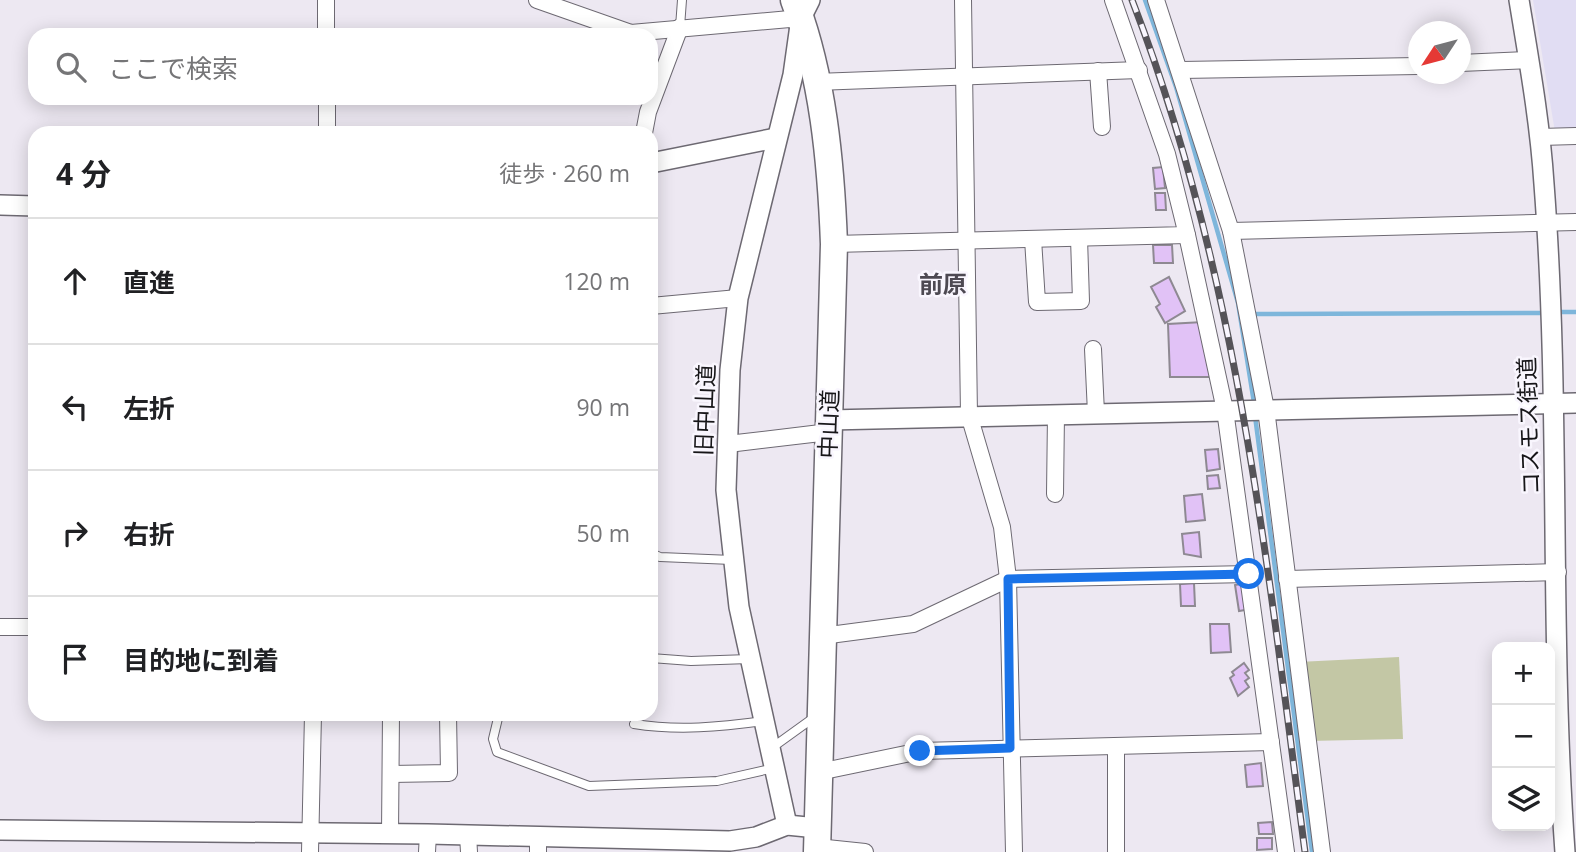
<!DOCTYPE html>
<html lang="ja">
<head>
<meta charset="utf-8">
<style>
  body { margin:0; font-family:"Open Sans","Noto Sans JP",sans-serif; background:#f2f2f2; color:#202124 }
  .controls { position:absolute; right:21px; bottom:21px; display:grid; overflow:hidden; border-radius:14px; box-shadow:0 4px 18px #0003 }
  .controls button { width:63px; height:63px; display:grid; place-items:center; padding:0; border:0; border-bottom:2px solid #e0e0e0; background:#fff; color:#202124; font:35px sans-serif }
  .compass { position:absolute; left:1408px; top:21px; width:63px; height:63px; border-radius:50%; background:#fff; box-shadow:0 4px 18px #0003; rotate:234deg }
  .stop { position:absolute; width:21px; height:21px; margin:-16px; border:5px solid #1a73e8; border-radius:50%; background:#fff }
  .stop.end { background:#1a73e8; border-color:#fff; box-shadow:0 2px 7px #0008 }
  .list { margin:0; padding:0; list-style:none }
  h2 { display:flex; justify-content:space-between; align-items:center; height:91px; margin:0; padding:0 28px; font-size:30px }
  h2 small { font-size:23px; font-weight:400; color:#757577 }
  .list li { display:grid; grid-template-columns:46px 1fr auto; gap:21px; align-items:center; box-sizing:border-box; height:126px; padding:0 28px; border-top:2px solid #e0e0e0 }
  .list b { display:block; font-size:26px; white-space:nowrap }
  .list em { font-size:23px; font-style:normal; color:#757577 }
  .icon { flex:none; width:38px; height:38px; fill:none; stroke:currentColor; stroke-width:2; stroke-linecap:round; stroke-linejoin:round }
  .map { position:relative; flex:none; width:1576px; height:852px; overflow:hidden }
  .search { position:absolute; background:#fff; box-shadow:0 4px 18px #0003; left:28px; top:28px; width:630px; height:77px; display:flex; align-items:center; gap:18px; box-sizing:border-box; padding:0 24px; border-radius:21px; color:#757577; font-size:26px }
  .panel { position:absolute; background:#fff; box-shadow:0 4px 18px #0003; left:28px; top:126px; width:630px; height:595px; border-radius:21px }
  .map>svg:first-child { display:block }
  .education { fill:#e1ddf3 }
  .green { fill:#c3c7a5 }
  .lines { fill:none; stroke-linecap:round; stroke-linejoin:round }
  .stream { stroke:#7eb6db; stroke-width:4.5 }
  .building { fill:#e1c2f6; stroke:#8e8992; stroke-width:2 }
  .service-casing { stroke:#6d6972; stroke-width:10 }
  .minor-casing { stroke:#6d6972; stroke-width:18 }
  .tertiary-casing { stroke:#6d6972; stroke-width:22 }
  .trunk-casing { stroke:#6d6972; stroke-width:29 }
  .service { stroke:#fff; stroke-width:8 }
  .minor { stroke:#fff; stroke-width:16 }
  .tertiary { stroke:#fff; stroke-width:19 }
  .trunk { stroke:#fff; stroke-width:26 }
  .rail-casing { stroke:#555358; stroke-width:7 }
  .rail { stroke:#f9f6fe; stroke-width:4.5; stroke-dasharray:13; stroke-linecap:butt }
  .route { stroke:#1a73e8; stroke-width:9 }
  .labels { text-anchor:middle; stroke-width:5; stroke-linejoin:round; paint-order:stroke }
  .street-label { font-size:23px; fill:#171619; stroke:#f9f6fe }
  .neighbourhood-label { font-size:24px; font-weight:bold; fill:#4d4952; stroke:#f9f6fe }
</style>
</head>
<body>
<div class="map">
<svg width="1576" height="852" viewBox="0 0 1576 852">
  <rect width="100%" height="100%" fill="#ede8f2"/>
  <polygon class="education" points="1533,0 1576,0 1576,131 1555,132"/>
  <polygon class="green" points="1399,657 1403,739 1308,741 1298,662"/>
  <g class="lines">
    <g class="stream">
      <polyline points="1145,0 1176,87 1238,303 1254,403"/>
      <polyline points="1555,312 1576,312"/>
      <polyline points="1250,314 1546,313"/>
      <polyline points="1255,416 1312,852"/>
    </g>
  </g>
  <g class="building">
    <polygon points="1163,167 1165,188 1155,189 1153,168"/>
    <polygon points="1155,193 1165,193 1166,210 1156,210"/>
    <polygon points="1153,245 1172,245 1173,263 1154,263"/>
    <polygon points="1169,277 1185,311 1165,323 1156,307 1160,304 1151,287"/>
    <polygon points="1203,322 1214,377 1170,377 1168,324"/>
    <polygon points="1218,449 1220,469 1207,471 1205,450"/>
    <polygon points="1218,475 1220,488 1208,489 1207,476"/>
    <polygon points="1202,494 1205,520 1186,522 1184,496"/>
    <polygon points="1199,532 1201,557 1184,554 1182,534"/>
    <polygon points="1194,583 1195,606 1181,606 1180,584"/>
    <polygon points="1247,583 1251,609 1239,611 1235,585"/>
    <polygon points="1210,624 1229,624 1231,652 1211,653"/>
    <polygon points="1244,663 1249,670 1245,673 1249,678 1245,681 1249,687 1238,696 1230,678 1234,675 1232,672"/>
    <polygon points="1261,763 1263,786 1247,787 1245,765"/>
    <polygon points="1272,822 1273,834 1259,834 1258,823"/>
    <polygon points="1257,838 1272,838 1272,849 1257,850"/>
  </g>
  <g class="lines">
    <defs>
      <g id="service">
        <polyline points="680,27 682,0"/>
        <polyline points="651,553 660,557 732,560"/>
        <polyline points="651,658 691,661 749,659"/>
        <polyline points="499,714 493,739 497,752 589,786 717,781 774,768"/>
        <path d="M634 724C678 731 720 727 764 721"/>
        <polyline points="773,747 816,716"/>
      </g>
      <g id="minor">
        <polyline points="326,0 326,35"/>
        <polyline points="537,0 631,33 801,18"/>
        <polyline points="963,0 969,415 1002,527 1008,579 1014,852"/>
        <polyline points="1156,0 1231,231 1266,409 1322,852"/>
        <polyline points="1460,63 1529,60"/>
        <polyline points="1181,70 1418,66"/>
        <polyline points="1098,71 1102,127"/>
        <polyline points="816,82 1139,70"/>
        <polyline points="327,98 327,133"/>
        <polyline points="644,133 648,112 680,27"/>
        <polyline points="1540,137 1576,136"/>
        <polyline points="1231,231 1576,222"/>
        <polyline points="1187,235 1225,410 1286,852"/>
        <polyline points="1033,239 1037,302 1081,301 1079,238"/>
        <polyline points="834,244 1187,235 1167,154 1113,0"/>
        <polyline points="651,306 738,298"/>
        <polyline points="1093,349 1096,413"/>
        <polyline points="728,444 829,432"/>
        <polyline points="1055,494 1056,414"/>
        <polyline points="1287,579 1558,572"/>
        <polyline points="0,627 35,627"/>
        <polyline points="822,636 913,624 1008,579 1249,574"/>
        <polyline points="1116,746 1116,852"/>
        <polyline points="819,772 920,751 1271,742"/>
        <polyline points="391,774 449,773 448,714"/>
        <polyline points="390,834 391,714"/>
        <polyline points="468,835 469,852"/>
        <polyline points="538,836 538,852"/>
        <polyline points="817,847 865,852"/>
        <polyline points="310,852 313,714"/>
        <polyline points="427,852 428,834"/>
      </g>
      <g id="tertiary">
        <path d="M1519 0C1529 61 1540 122 1544 184 1561 406 1549 630 1565 852"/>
        <polyline points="651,163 776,138"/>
        <polyline points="0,205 35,206"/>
        <polyline points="829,420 1576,403"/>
        <polyline points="787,825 739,607 726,490 730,370 738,298 793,75 801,18 810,0"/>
        <polyline points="0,830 428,834 730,841 756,837 787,825 817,828"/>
      </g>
      <path id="trunk" d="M794 0C823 76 831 163 834 244L817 852"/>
    </defs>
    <use href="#service" class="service-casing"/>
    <use href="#minor" class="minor-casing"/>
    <use href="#tertiary" class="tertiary-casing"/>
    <use href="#trunk" class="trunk-casing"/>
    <use href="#service" class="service"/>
    <use href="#minor" class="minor"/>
    <use href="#tertiary" class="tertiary"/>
    <use href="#trunk" class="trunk"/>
    <defs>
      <path id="rail" d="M1132 0C1238 273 1267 564 1305 852"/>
    </defs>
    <use href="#rail" class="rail-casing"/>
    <use href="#rail" class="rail"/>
  </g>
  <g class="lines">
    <polyline class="route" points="920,751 1010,748 1008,579 1249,574"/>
  </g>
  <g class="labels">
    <g class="street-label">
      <text transform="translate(705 410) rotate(-88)" y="8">旧中山道</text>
      <text transform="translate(829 424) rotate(-88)" y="8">中山道</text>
      <text transform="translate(1529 426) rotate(-92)" y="8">コスモス街道</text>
    </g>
    <g class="neighbourhood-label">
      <text x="943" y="293">前原</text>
    </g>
  </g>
</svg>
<div class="controls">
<button>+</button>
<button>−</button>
<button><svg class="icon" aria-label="layers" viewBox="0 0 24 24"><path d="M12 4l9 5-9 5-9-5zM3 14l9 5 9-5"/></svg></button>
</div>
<svg class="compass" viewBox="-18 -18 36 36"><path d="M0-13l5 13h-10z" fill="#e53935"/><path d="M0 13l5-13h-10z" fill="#757577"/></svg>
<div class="stop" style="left:1249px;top:574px"></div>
<div class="stop end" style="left:920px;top:751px"></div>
<div class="search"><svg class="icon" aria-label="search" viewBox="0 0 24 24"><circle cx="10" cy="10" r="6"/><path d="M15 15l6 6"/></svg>ここで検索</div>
<section class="panel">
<h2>4 分<small>徒歩 · 260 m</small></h2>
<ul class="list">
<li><svg class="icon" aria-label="ahead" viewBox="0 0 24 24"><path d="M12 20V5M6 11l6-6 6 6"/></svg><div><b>直進</b></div><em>120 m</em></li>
<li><svg class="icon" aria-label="left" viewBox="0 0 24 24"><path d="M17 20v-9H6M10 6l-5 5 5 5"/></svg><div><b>左折</b></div><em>90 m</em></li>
<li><svg class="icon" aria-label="right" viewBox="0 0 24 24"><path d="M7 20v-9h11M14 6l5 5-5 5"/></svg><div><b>右折</b></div><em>50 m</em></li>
<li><svg class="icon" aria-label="arrive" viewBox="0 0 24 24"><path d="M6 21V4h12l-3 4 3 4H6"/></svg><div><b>目的地に到着</b></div></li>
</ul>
</section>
</div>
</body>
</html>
